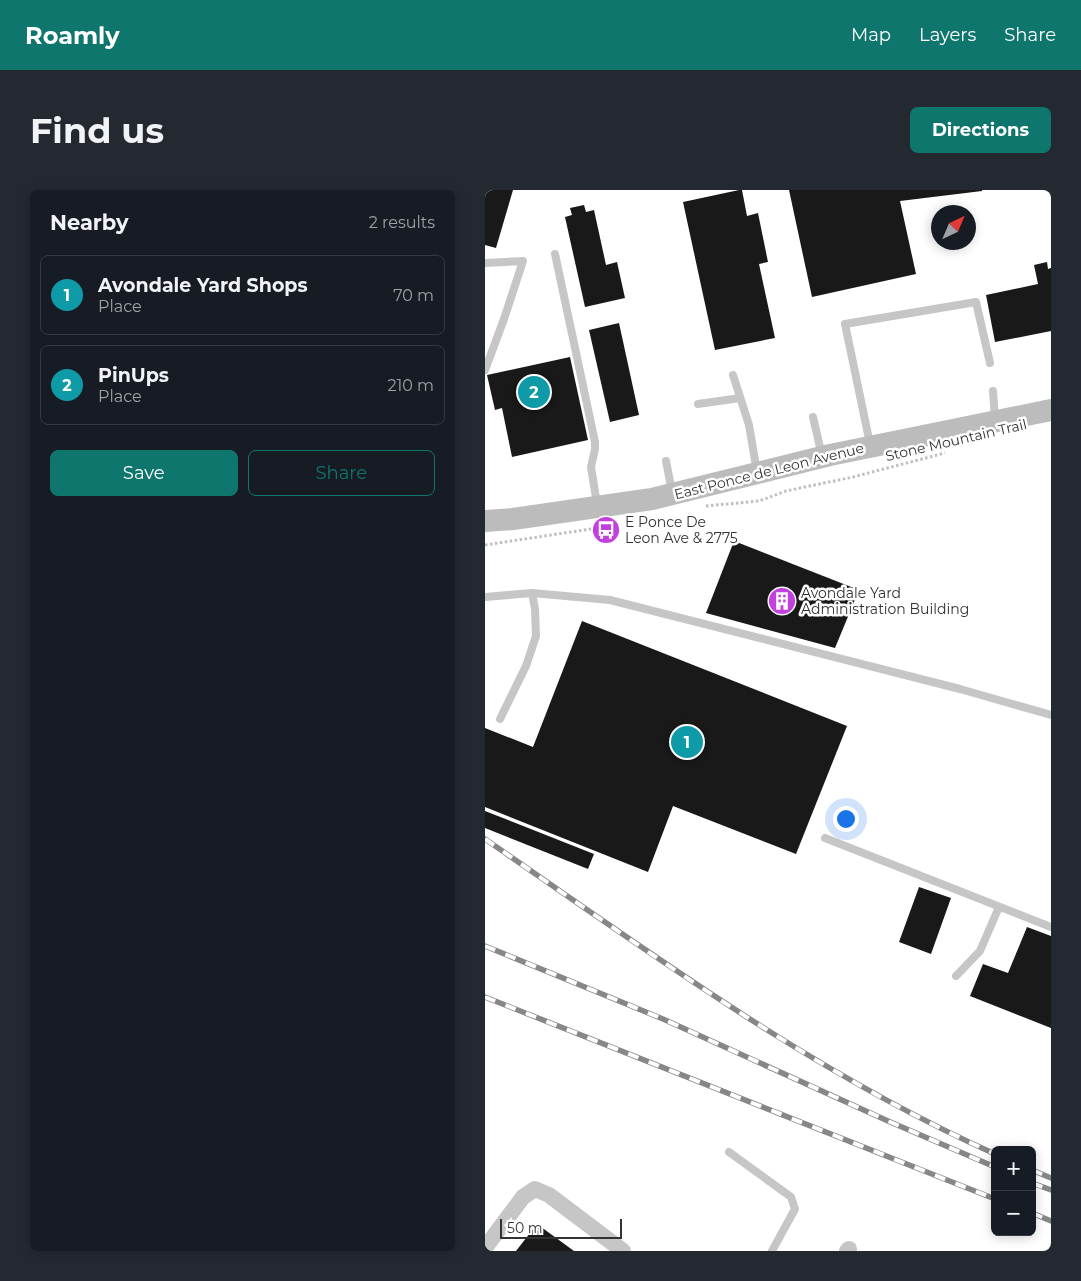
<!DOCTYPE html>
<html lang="en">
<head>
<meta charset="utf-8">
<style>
  body { margin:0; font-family:Montserrat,sans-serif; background:#242831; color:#f1f3f6 }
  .controls { position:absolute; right:15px; bottom:15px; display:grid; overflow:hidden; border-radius:8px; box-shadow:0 2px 12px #0003 }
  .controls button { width:45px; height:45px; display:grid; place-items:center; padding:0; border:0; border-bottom:1px solid #363941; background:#171b24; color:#f1f3f6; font:25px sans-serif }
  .compass { position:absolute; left:446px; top:15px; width:45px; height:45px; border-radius:50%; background:#171b24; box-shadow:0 2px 12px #0003; rotate:44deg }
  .scale { position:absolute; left:15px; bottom:12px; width:122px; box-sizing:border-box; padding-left:5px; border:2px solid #323232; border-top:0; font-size:14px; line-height:18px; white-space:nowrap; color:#323232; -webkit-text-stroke:4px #fff; paint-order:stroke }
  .you { position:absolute; left:360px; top:628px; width:18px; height:18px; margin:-12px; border:4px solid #fff; border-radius:50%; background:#1a73e8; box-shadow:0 0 0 8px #1a73e833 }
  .badge { display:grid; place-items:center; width:32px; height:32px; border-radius:50%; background:#0f766e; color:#fff; font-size:16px; font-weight:700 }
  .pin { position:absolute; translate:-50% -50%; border:2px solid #fff; box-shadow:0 1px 5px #0006 }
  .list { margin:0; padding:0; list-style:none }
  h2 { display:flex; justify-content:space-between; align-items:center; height:65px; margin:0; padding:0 20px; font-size:21px }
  h2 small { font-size:16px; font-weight:400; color:#9ea1a6 }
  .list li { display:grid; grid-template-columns:32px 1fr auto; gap:15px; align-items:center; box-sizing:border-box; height:80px; margin:0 10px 10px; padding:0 10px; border:1px solid #363941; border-radius:8px }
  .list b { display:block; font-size:19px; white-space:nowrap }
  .list p { margin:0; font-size:16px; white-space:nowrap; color:#9ea1a6 }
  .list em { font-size:16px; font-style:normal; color:#9ea1a6 }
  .actions { display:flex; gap:10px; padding:15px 20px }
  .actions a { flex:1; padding:11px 0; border:1px solid #0f766e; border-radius:8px; text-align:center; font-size:18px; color:#0f766e }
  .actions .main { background:#0f766e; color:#fff }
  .map { position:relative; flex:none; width:566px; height:1061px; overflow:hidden; border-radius:8px }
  header { display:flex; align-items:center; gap:30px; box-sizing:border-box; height:70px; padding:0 25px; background:#0f766e; color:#fff }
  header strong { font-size:24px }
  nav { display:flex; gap:28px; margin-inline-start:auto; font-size:18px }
  .intro { display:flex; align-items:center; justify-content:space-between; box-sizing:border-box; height:120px; padding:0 30px }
  h1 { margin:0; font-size:35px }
  .button { padding:12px 22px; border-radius:8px; background:#0f766e; color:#fff; font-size:18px; font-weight:700 }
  main { display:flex; gap:30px; padding:0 30px }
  aside { flex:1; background:#171b24; border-radius:8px; box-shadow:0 2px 12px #0003 }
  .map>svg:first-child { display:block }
  .building { fill:#191919 }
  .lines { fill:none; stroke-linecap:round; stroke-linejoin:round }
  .path { stroke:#bfbfbf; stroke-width:3; stroke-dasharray:2.5 2.5; stroke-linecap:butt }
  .service { stroke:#c6c6c6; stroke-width:8 }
  .minor { stroke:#c6c6c6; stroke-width:16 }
  .secondary { stroke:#bcbcbc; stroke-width:22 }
  .rail-casing { stroke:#878787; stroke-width:5.5 }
  .rail { stroke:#fff; stroke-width:4; stroke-dasharray:11; stroke-linecap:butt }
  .labels { text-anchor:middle; stroke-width:5; stroke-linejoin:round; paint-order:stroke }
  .street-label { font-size:14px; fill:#323232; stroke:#fff }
  .poi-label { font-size:14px; fill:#323232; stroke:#fff; text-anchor:start }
</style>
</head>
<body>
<header>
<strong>Roamly</strong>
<nav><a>Map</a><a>Layers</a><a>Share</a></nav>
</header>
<div class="intro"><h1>Find us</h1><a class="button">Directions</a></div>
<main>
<aside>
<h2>Nearby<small>2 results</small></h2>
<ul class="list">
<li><span class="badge" style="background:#0f9aa8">1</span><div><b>Avondale Yard Shops</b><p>Place</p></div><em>70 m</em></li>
<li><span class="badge" style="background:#0f9aa8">2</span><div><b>PinUps</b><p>Place</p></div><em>210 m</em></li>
</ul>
<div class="actions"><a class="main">Save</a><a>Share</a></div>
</aside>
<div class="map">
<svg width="566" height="1061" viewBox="0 0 566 1061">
  <rect width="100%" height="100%" fill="#fff"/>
  <g class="building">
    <polygon points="0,0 28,0 11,58 0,55"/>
    <polygon points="254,0 257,0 262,26 273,23 283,72 274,74 290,148 230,160 198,12"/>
    <polygon points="304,0 497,0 497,1 415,11 431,84 327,107"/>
    <polygon points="99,15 101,22 109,20 121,75 132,72 140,108 100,117 80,27 87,25 85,18"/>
    <polygon points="562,72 563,79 566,78 566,141 510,152 501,105 553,94 549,75"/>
    <polygon points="134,133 154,225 125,232 104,140"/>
    <polygon points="85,167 103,250 27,267 17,218 10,220 2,185"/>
    <polygon points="249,351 374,400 350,458 221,423"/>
    <polygon points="97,431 362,536 311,664 188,616 163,682 0,617 0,538 48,557"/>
    <polygon points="0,621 109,664 103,679 0,638"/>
    <polygon points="434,697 466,708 446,764 414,752"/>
    <polygon points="542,737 566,746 566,838 485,806 498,774 523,783"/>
    <polygon points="52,1034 89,1061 31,1061"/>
  </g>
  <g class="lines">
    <g class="path">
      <polyline points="221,316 274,311 301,301 368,287 460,263"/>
      <polyline points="0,355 132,335"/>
    </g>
    <g class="service">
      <polyline points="70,64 110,252 110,259 106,277 112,314"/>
      <polyline points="0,73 38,71 19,129 0,180"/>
      <polyline points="248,185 264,235 272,282"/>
      <polyline points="508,201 510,229"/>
      <polyline points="213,214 255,208"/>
      <polyline points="328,227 337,266"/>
      <polyline points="385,254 360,134 491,112 505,173"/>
      <polyline points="181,271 187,302"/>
      <polyline points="0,407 47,403 125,410 475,499 566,525"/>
      <polyline points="15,529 41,476 51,446 50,419 47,403"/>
      <polyline points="340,648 566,737"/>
      <polyline points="471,786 495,761 514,717"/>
      <polyline points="244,962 306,1007 310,1019 287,1061"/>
    </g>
    <g class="minor">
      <polyline points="0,1058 38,1007 50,999 64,1005 138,1061"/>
      <polyline points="362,1061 364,1059"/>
    </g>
    <polyline class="secondary" points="0,331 28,329 167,309 345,265 566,220"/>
    <defs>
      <g id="rail">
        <path d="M0 649C164 762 327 882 510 964"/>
        <polyline points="0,756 178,829 403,931 510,977"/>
        <polyline points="0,807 510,1009"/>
        <polyline points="547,980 566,988"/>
        <polyline points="547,993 566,1000"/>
        <polyline points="547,1023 566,1031"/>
      </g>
    </defs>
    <use href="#rail" class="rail-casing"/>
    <use href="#rail" class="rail"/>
  </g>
  <defs>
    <symbol id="bus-disc" viewBox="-11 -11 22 22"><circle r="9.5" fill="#c240de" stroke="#fff"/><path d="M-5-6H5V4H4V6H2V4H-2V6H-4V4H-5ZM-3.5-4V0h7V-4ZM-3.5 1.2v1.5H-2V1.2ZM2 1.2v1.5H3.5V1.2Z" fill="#fff"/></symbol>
    <symbol id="building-disc" viewBox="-11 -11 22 22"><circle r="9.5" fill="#c240de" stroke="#fff"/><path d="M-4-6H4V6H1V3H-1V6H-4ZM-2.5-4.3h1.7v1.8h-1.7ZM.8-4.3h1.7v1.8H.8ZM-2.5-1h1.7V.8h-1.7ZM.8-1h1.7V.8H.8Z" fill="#fff"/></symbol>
  </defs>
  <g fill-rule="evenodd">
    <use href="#bus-disc" x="105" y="324" width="32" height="32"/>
    <use href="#building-disc" x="281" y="395" width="32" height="32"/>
  </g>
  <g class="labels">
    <g class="street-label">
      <text transform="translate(471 250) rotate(-13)" y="5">Stone Mountain Trail</text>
      <text transform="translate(284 281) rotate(-14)" y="5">East Ponce de Leon Avenue</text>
    </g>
    <g class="poi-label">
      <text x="140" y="337">E Ponce De<tspan x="140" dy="16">Leon Ave &amp; 2775</tspan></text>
      <text x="316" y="408">Avondale Yard<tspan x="316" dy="16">Administration Building</tspan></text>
    </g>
  </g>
</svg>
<div class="controls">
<button>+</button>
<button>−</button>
</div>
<svg class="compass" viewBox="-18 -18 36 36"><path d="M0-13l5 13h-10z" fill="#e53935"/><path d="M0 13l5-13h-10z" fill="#9ea1a6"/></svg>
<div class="scale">50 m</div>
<div class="you"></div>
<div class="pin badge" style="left:202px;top:552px;background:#0f9aa8">1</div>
<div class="pin badge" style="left:49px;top:202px;background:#0f9aa8">2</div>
</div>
</main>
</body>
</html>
